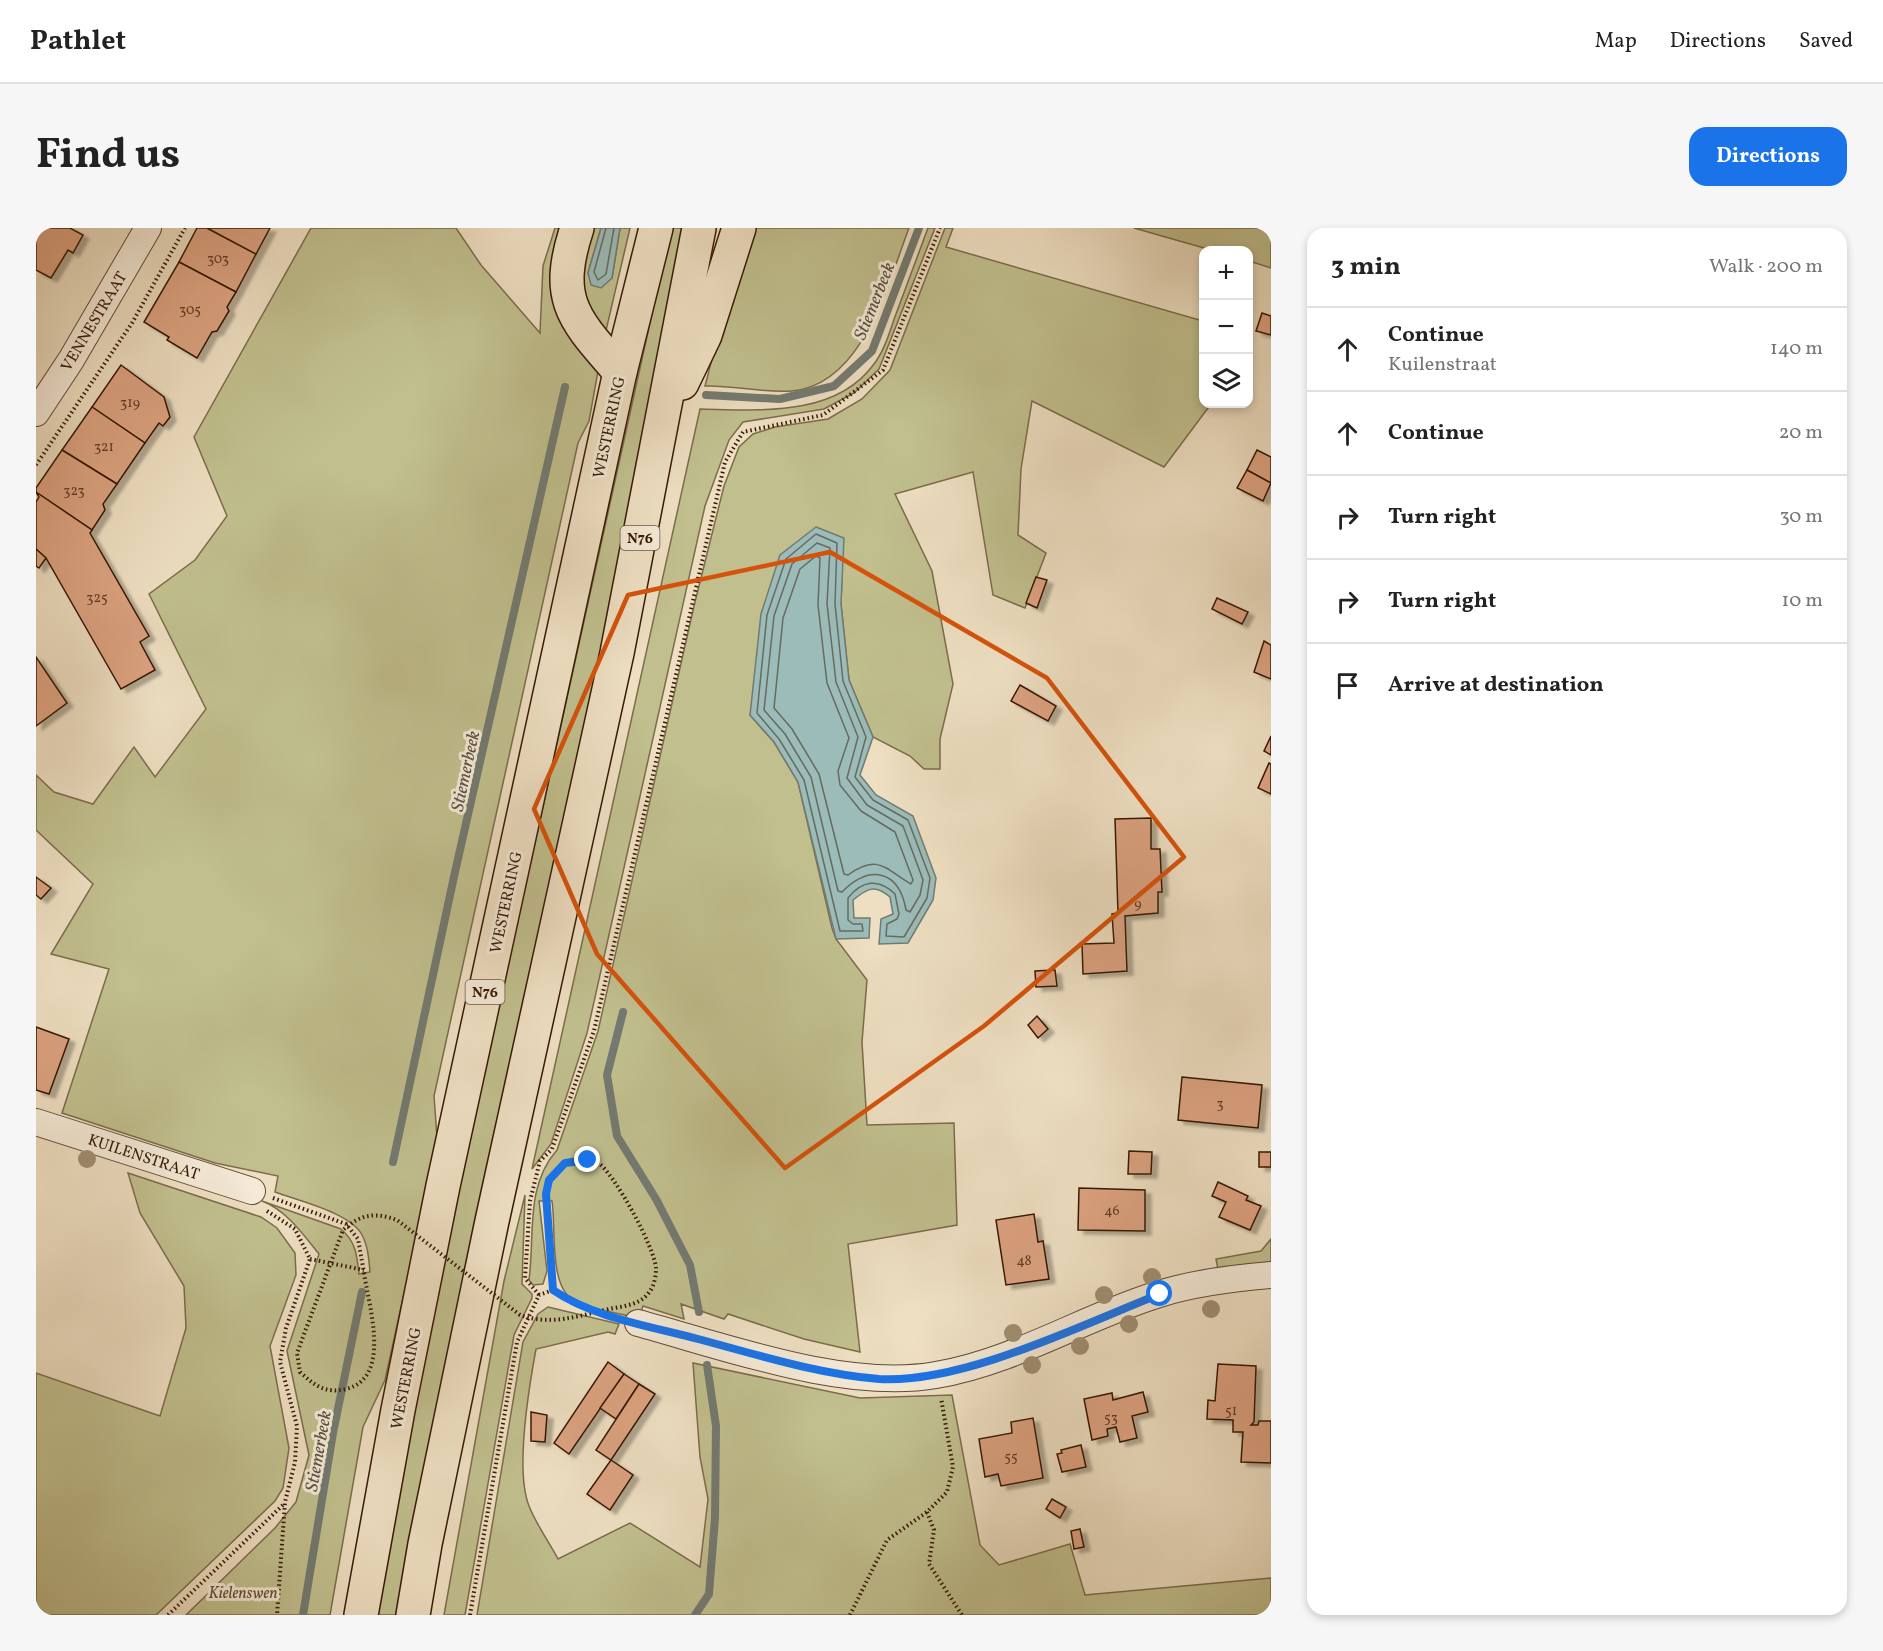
<!DOCTYPE html>
<html lang="en">
<head>
<meta charset="utf-8">
<style>
  body { margin:0; font-family:Vollkorn,serif; background:#f6f6f6; color:#222 }
  .controls { position:absolute; right:18px; top:18px; display:grid; overflow:hidden; border-radius:12px; box-shadow:0 3px 9px #0003 }
  .controls button { width:54px; height:54px; display:grid; place-items:center; padding:0; border:0; border-bottom:2px solid #e0e0e0; background:#fff; color:#222; font:30px sans-serif }
  .stop { position:absolute; width:18px; height:18px; margin:-14px; border:4px solid #1a73e8; border-radius:50%; background:#fff }
  .stop.end { background:#1a73e8; border-color:#fff; box-shadow:0 2px 6px #0008 }
  .list { margin:0; padding:0; list-style:none }
  h2 { display:flex; justify-content:space-between; align-items:center; height:78px; margin:0; padding:0 24px; font-size:26px }
  h2 small { font-size:20px; font-weight:400; color:#767676 }
  .list li { display:grid; grid-template-columns:39px 1fr auto; gap:18px; align-items:center; box-sizing:border-box; height:84px; padding:0 24px; border-top:2px solid #e0e0e0 }
  .list b { display:block; font-size:22px; white-space:nowrap }
  .list p { margin:0; font-size:20px; white-space:nowrap; color:#767676 }
  .list em { font-size:20px; font-style:normal; color:#767676 }
  .icon { flex:none; width:33px; height:33px; fill:none; stroke:currentColor; stroke-width:2; stroke-linecap:round; stroke-linejoin:round }
  .map { position:relative; flex:none; width:1235px; height:1387px; overflow:hidden; border-radius:18px }
  header { display:flex; align-items:center; gap:36px; box-sizing:border-box; height:84px; padding:0 30px; background:#fff; border-bottom:2px solid #e0e0e0 }
  header strong { font-size:28px }
  nav { display:flex; gap:33px; margin-inline-start:auto; font-size:21px }
  .intro { display:flex; align-items:center; justify-content:space-between; box-sizing:border-box; height:144px; padding:0 36px }
  h1 { margin:0; font-size:42px }
  .button { padding:15px 27px; border-radius:18px; background:#1a73e8; color:#fff; font-size:21px; font-weight:700 }
  main { display:flex; gap:36px; padding:0 36px }
  aside { flex:1; background:#fff; border-radius:18px; box-shadow:0 3px 9px #0003 }
  .map>svg:first-child { display:block }
  .green { fill:#c1bf8e; stroke:#7c6c4a; stroke-width:1.5 }
  .water { fill:#9bbcb9; stroke:#737a71; stroke-width:1.5 }
  .lines { fill:none; stroke-linecap:round; stroke-linejoin:round }
  .shore { stroke:#686a5f; stroke-width:1.5 }
  .stream { stroke:#737a71; stroke-width:8 }
  .building { fill:#dca280; stroke:#361805; stroke-width:1.5; filter:url(#shadow) }
  .street-casing { stroke:#644a34; stroke-width:28 }
  .highway-casing { stroke:#361805; stroke-width:36 }
  .path { stroke:#361805; stroke-width:4; stroke-dasharray:1.5 3; stroke-linecap:butt }
  .street { stroke:#f4ead7; stroke-width:26 }
  .highway { stroke:#eedfc2; stroke-width:33 }
  .path-bridge { stroke:#361805; stroke-width:4; stroke-dasharray:1.5 3; stroke-linecap:butt }
  .tree { fill:#a08d71 }
  .route { stroke:#1a73e8; stroke-width:8 }
  .marked { fill:none; stroke:#d6520b; stroke-width:4.5; stroke-linejoin:round }
  .labels { text-anchor:middle; stroke-width:6; stroke-linejoin:round; paint-order:stroke }
  .number-label { font-size:14px; fill:#603a24 }
  .shield { fill:#f4ead7; stroke:#6f5744; stroke-width:1.5 }
  .shield-label { font-size:15px; font-weight:bold; fill:#361805 }
  .street-label { font-size:16px; fill:#361805; stroke:#f4ead7 }
  .park-label { font-size:16px; font-style:italic; fill:#604a2e; stroke:#f4ead7 }
  .water-label { font-size:18px; font-style:italic; fill:#595144; stroke:#f4ead7 }
</style>
</head>
<body>
<header>
<strong>Pathlet</strong>
<nav><a>Map</a><a>Directions</a><a>Saved</a></nav>
</header>
<div class="intro"><h1>Find us</h1><a class="button">Directions</a></div>
<main>
<div class="map">
<svg width="1235" height="1387" viewBox="0 0 1235 1387">
  <defs>
    <filter id="shadow"><feDropShadow dx="6" dy="4" stdDeviation="1.5" flood-color="#0004"/></filter>
  </defs>
  <rect width="100%" height="100%" fill="#eedfc2"/>
  <filter id="stains"><feTurbulence type="fractalNoise" baseFrequency=".00333" numOctaves="4"/><feColorMatrix values="0 0 0 0 .2 0 0 0 0 .09 0 0 0 0 .02 0 0 0 .5 -.17"/></filter>
  <radialGradient id="worn" r=".72"><stop offset=".6" stop-color="#630" stop-opacity="0"/><stop offset="1" stop-color="#630" stop-opacity=".3"/></radialGradient>
  <g class="green">
    <path d="M275 0H420L445 37 504 105 507 38 519 0H529L562 143 553 193 542 215 398 868 401 909 396 938 349 1152 327 1199 294 1387H150L239 1300 260 1274 273 1227 251 1123 283 1026C267 1006 250 982 226 973L305 1001C320 1014 321 1027 323 1046L334 1044C333 1032 332 1018 326 1007 315 985 263 973 239 964L242 948 179 935 26 885 73 741 15 726 57 656 0 602V547L18 564 57 576 98 519 119 549 170 481 113 366 159 332 191 288 158 209Z"/>
    <polygon points="551,0 565,0 552,45 576,50 584,0 594,0 568,111 549,84 542,47"/>
    <polygon points="635,0 649,0 587,325 498,738 436,1007 363,1387 337,1387 414,999"/>
    <path d="M716 0H873C852 55 827 157 756 163 725 165 697 157 669 158L687 88Z"/>
    <path d="M892 0H899L843 141 818 165 788 181 707 194 693 212 669 278 551 805 515 916 496 941 664 181C721 182 799 190 838 136 849 122 854 102 860 86 871 57 881 29 892 0Z"/>
    <path d="M909 0H917L910 19 1167 93 1168 176H1175L1128 239 996 173 985 241 982 307 1010 325 989 380 957 367 937 244 859 266 896 343 917 456 904 511V541H888L874 528 837 509 813 452 805 376 807 310 714 487 738 514 762 554 796 700 800 711 831 752 826 814 831 897 918 895 921 997 812 1016 824 1124 768 1111 692 1086 688 1091 645 1076 648 1091 607 1078 603 1090C583 1085 554 1082 536 1071 513 1057 520 997 516 973H503L511 1043 507 1056 497 1057 493 1052C499 1007 489 958 521 922L562 803 658 378 688 258 703 219 717 206 739 199 792 191 826 171 854 142Z"/>
    <polygon points="1098,0 1235,0 1235,40 1213,33 1212,22 1175,22"/>
    <polygon points="92,945 225,989 241,1000 259,1025 260,1047 234,1118 253,1220 247,1260 239,1273 120,1387 0,1387 0,1145 124,1188 150,1100 148,1058 104,985"/>
    <polygon points="489,967 486,1056 496,1066 496,1070 478,1107 429,1387 408,1387 468,1053"/>
    <polygon points="1235,1011 1235,1035 1182,1041 1180,1031 1225,1023"/>
    <path d="M512 1079 583 1096 579 1106 572 1104 500 1121C493 1159 479 1243 493 1278 500 1296 513 1314 522 1331L594 1295 664 1339 672 1271 664 1229 657 1135 824 1170 916 1167 944 1317 963 1337 1034 1316 1049 1367 1235 1350V1387H441L487 1114 502 1086Z"/>
  </g>
  <g class="water">
    <polygon points="565,0 584,0 576,50 565,60 555,57 552,45"/>
    <path d="M780 299 808 310 805 376 813 452 837 509 824 547 840 567 877 588 900 650 897 672 872 715 843 716 845 691 857 686 854 669C839 656 832 660 817 672L818 690H834L833 710 800 711 762 554 738 514 714 487 725 386 744 327Z"/>
  </g>
  <g class="lines">
    <g class="shore">
      <polyline points="570,0 558,44 562,52 570,46 578,0"/>
      <path d="M780 306 801 315 799 376 807 453 830 509 819 549 837 572 872 592 894 650 891 670 868 709 850 708 851 696 861 691 863 686 859 666C843 650 826 652 812 670V692L817 696H826L827 703H804L768 552 743 511 721 485 731 387 750 331Z"/>
      <path d="M781 315 794 320 791 376 800 454 822 509 811 550 831 577 867 598 887 652 884 667 874 684 870 682C863 642 834 636 806 664L802 663 775 549 749 506 728 482 738 388 756 336Z"/>
      <path d="M780 328 784 330 782 377 791 455 813 510 802 543 804 557 825 583 859 604 877 652 875 656C851 643 843 624 812 647L808 646 783 546 756 501 738 480 747 390 764 341Z"/>
    </g>
    <g class="stream">
      <polyline points="670,167 744,171 798,158 836,123 883,0"/>
      <polyline points="587,784 571,847 581,908 620,971 654,1037 663,1084"/>
      <polyline points="357,934 419,644 529,159"/>
      <polyline points="267,1387 297,1205 326,1064"/>
      <polyline points="659,1387 673,1366 679,1290 680,1198 671,1137"/>
    </g>
  </g>
  <g class="building">
    <polygon points="0,0 34,0 47,7 37,25 32,22 15,50 0,42"/>
    <polygon points="161,0 171,0 220,26 200,64 143,34"/>
    <polygon points="171,0 234,0 220,26"/>
    <polygon points="143,34 200,64 191,79 193,83 181,103 176,104 161,130 131,112 133,109 108,94"/>
    <polygon points="1226,85 1235,88 1235,107 1220,103"/>
    <polygon points="85,137 128,169 134,189 127,198 123,195 109,215 56,179"/>
    <polygon points="56,179 109,215 81,256 26,222"/>
    <polygon points="26,222 81,256 67,276 69,282 56,302 0,264 0,260"/>
    <polygon points="1221,222 1235,229 1235,255 1211,242"/>
    <polygon points="1211,242 1235,255 1227,273 1201,260"/>
    <polygon points="0,264 56,302 54,305 113,408 104,414 119,442 85,461 10,330 0,321 0,274 3,269"/>
    <polygon points="0,321 10,330 3,340 0,338"/>
    <polygon points="1000,349 1011,352 1001,380 990,375"/>
    <polygon points="1181,370 1212,384 1206,396 1176,381"/>
    <polygon points="1228,413 1235,417 1235,451 1218,444"/>
    <polygon points="0,429 31,475 0,498"/>
    <polygon points="984,457 1020,478 1012,493 975,473"/>
    <polygon points="1235,508 1235,527 1228,523"/>
    <polygon points="1233,535 1235,536 1235,566 1222,560"/>
    <polygon points="1115,590 1115,621 1124,621 1126,664 1122,664 1122,685 1089,688 1091,743 1047,746 1046,716 1078,715 1076,686 1082,685 1079,591"/>
    <polygon points="0,649 15,660 5,671 0,667"/>
    <polygon points="1019,742 1021,758 1000,759 999,743"/>
    <polygon points="1001,788 1012,801 1002,810 992,797"/>
    <polygon points="0,799 33,811 13,866 0,862"/>
    <polygon points="1146,849 1226,857 1222,900 1142,892"/>
    <polygon points="1093,923 1116,924 1115,946 1092,946"/>
    <rect x="1223" y="924" width="12" height="15"/>
    <polygon points="1182,954 1212,968 1210,972 1225,978 1214,1002 1183,989 1190,974 1176,968"/>
    <polygon points="1043,960 1109,962 1109,1003 1042,1002"/>
    <polygon points="998,986 1002,1014 1007,1013 1013,1051 970,1057 960,992"/>
    <polygon points="572,1134 588,1146 533,1226 518,1215"/>
    <polygon points="1182,1136 1220,1138 1218,1194 1215,1197 1222,1197 1223,1193 1235,1193 1235,1235 1205,1234 1207,1204 1197,1204 1197,1192 1171,1191 1172,1172 1179,1173"/>
    <polygon points="588,1146 603,1156 580,1191 564,1180"/>
    <polygon points="603,1156 619,1166 575,1232 560,1222"/>
    <polygon points="1107,1164 1112,1184 1096,1188 1101,1210 1084,1214 1080,1199 1071,1201 1072,1208 1056,1212 1048,1171 1076,1165 1077,1172"/>
    <polygon points="495,1184 511,1187 509,1214 495,1213"/>
    <polygon points="997,1190 1007,1250 965,1258 962,1246 949,1249 943,1211 976,1205 975,1194"/>
    <polygon points="1045,1217 1050,1239 1026,1244 1021,1226 1026,1225 1025,1222"/>
    <polygon points="575,1232 597,1247 574,1282 551,1266"/>
    <polygon points="1016,1271 1030,1279 1024,1290 1010,1281"/>
    <polygon points="1044,1301 1048,1319 1038,1321 1035,1303"/>
  </g>
  <g class="lines">
    <defs>
      <g id="street">
        <polyline points="0,185 35,132 112,0"/>
        <polyline points="0,894 216,963"/>
        <path d="M602 1095C690 1119 810 1163 900 1147 978 1134 1048 1089 1123 1066 1158 1055 1198 1050 1235 1047"/>
      </g>
      <g id="highway">
        <path d="M541 0C517 73 538 91 584 144"/>
        <polyline points="646,155 669,107 703,0"/>
        <polyline points="325,1387 362,1182 407,958 584,144 620,0"/>
        <polyline points="377,1387 389,1316 456,993 581,425 663,0"/>
      </g>
    </defs>
    <use href="#street" class="street-casing"/>
    <use href="#highway" class="highway-casing"/>
    <g class="path">
      <polyline points="0,237 96,95 149,0"/>
      <polyline points="237,970 310,996 322,1011 328,1045"/>
      <polyline points="510,973 517,1062"/>
      <polyline points="231,983 259,1001 274,1031 250,1100 244,1134 261,1198 259,1234 249,1274 241,1387"/>
      <polyline points="274,1031 328,1042"/>
      <polyline points="517,1062 536,1075 579,1088"/>
      <polyline points="503,1067 489,1050 494,973 504,933 516,921 558,803 689,234 707,204 787,187 847,142 904,0"/>
      <polyline points="891,1284 898,1302 893,1336 926,1387"/>
      <polyline points="132,1387 248,1276"/>
      <polyline points="434,1387 481,1114 503,1067 517,1062"/>
      <polyline points="814,1387 851,1312 891,1284 911,1264 917,1239 905,1170"/>
    </g>
    <use href="#street" class="street"/>
    <use href="#highway" class="highway"/>
    <path class="path-bridge" d="M328 1045C333 1079 356 1150 310 1161 289 1166 278 1157 264 1144L261 1125 307 1002C325 986 338 984 361 992L484 1087C515 1098 542 1088 573 1081 588 1078 605 1077 614 1063 618 1058 620 1048 620 1041 620 1022 578 944 561 934 534 919 509 948 510 973"/>
  </g>
  <g class="tree">
    <circle cx="51" cy="931" r="9"/>
    <circle cx="1116" cy="1049" r="9"/>
    <circle cx="1068" cy="1067" r="9"/>
    <circle cx="1175" cy="1081" r="9"/>
    <circle cx="1093" cy="1096" r="9"/>
    <circle cx="977" cy="1105" r="9"/>
    <circle cx="1044" cy="1118" r="9"/>
    <circle cx="996" cy="1137" r="9"/>
  </g>
  <g class="lines">
    <path class="route" d="M552 932 529 935 513 952 510 966 517 1062C558 1090 614 1098 662 1111 722 1127 782 1146 843 1151 927 1156 1045 1097 1124 1066"/>
  </g>
  <path class="marked" d="M794 324 1011 450 1148 629 948 798 749 940 561 726 498 581 592 367Z"/>
  <g class="labels">
    <g class="number-label">
      <text x="182" y="35">303</text>
      <text x="154" y="86">305</text>
      <text x="94" y="179">319</text>
      <text x="68" y="223">321</text>
      <text x="38" y="267">323</text>
      <text x="61" y="374">325</text>
      <text x="1102" y="680">9</text>
      <text x="1184" y="880">3</text>
      <text x="1076" y="987">46</text>
      <text x="988" y="1037">48</text>
      <text x="1195" y="1187">51</text>
      <text x="1075" y="1194">53</text>
      <text x="975" y="1233">55</text>
    </g>
    <g class="shield">
      <rect x="584.5" y="298" width="39" height="24" rx="4.5"/>
      <rect x="429.5" y="752" width="39" height="24" rx="4.5"/>
    </g>
    <g class="shield-label">
      <text x="604" y="315">N76</text>
      <text x="449" y="769">N76</text>
    </g>
    <g class="street-label">
      <text transform="translate(57 93) rotate(-59)" y="6">VENNESTRAAT</text>
      <text transform="translate(572 199) rotate(-78)" y="6">WESTERRING</text>
      <text transform="translate(469 674) rotate(-78)" y="6">WESTERRING</text>
      <text transform="translate(108 928) rotate(18)" y="6">KUILENSTRAAT</text>
      <text transform="translate(369 1150) rotate(-79)" y="6">WESTERRING</text>
    </g>
    <g class="park-label">
      <text x="207" y="1370">Kielenswen</text>
    </g>
    <g class="water-label">
      <text transform="translate(838 73) rotate(-68)" y="6">Stiemerbeek</text>
      <text transform="translate(429 543) rotate(-78)" y="6">Stiemerbeek</text>
      <text transform="translate(282 1223) rotate(-80)" y="6">Stiemerbeek</text>
    </g>
  </g>
  <rect width="100%" height="100%" filter="url(#stains)"/>
  <rect width="100%" height="100%" fill="url(#worn)"/>
</svg>
<div class="controls">
<button>+</button>
<button>−</button>
<button><svg class="icon" aria-label="layers" viewBox="0 0 24 24"><path d="M12 4l9 5-9 5-9-5zM3 14l9 5 9-5"/></svg></button>
</div>
<div class="stop" style="left:1124px;top:1066px"></div>
<div class="stop end" style="left:552px;top:932px"></div>
</div>
<aside>
<h2>3 min<small>Walk · 200 m</small></h2>
<ul class="list">
<li><svg class="icon" aria-label="ahead" viewBox="0 0 24 24"><path d="M12 20V5M6 11l6-6 6 6"/></svg><div><b>Continue</b><p>Kuilenstraat</p></div><em>140 m</em></li>
<li><svg class="icon" aria-label="ahead" viewBox="0 0 24 24"><path d="M12 20V5M6 11l6-6 6 6"/></svg><div><b>Continue</b></div><em>20 m</em></li>
<li><svg class="icon" aria-label="right" viewBox="0 0 24 24"><path d="M7 20v-9h11M14 6l5 5-5 5"/></svg><div><b>Turn right</b></div><em>30 m</em></li>
<li><svg class="icon" aria-label="right" viewBox="0 0 24 24"><path d="M7 20v-9h11M14 6l5 5-5 5"/></svg><div><b>Turn right</b></div><em>10 m</em></li>
<li><svg class="icon" aria-label="arrive" viewBox="0 0 24 24"><path d="M6 21V4h12l-3 4 3 4H6"/></svg><div><b>Arrive at destination</b></div></li>
</ul>
</aside>
</main>
</body>
</html>
